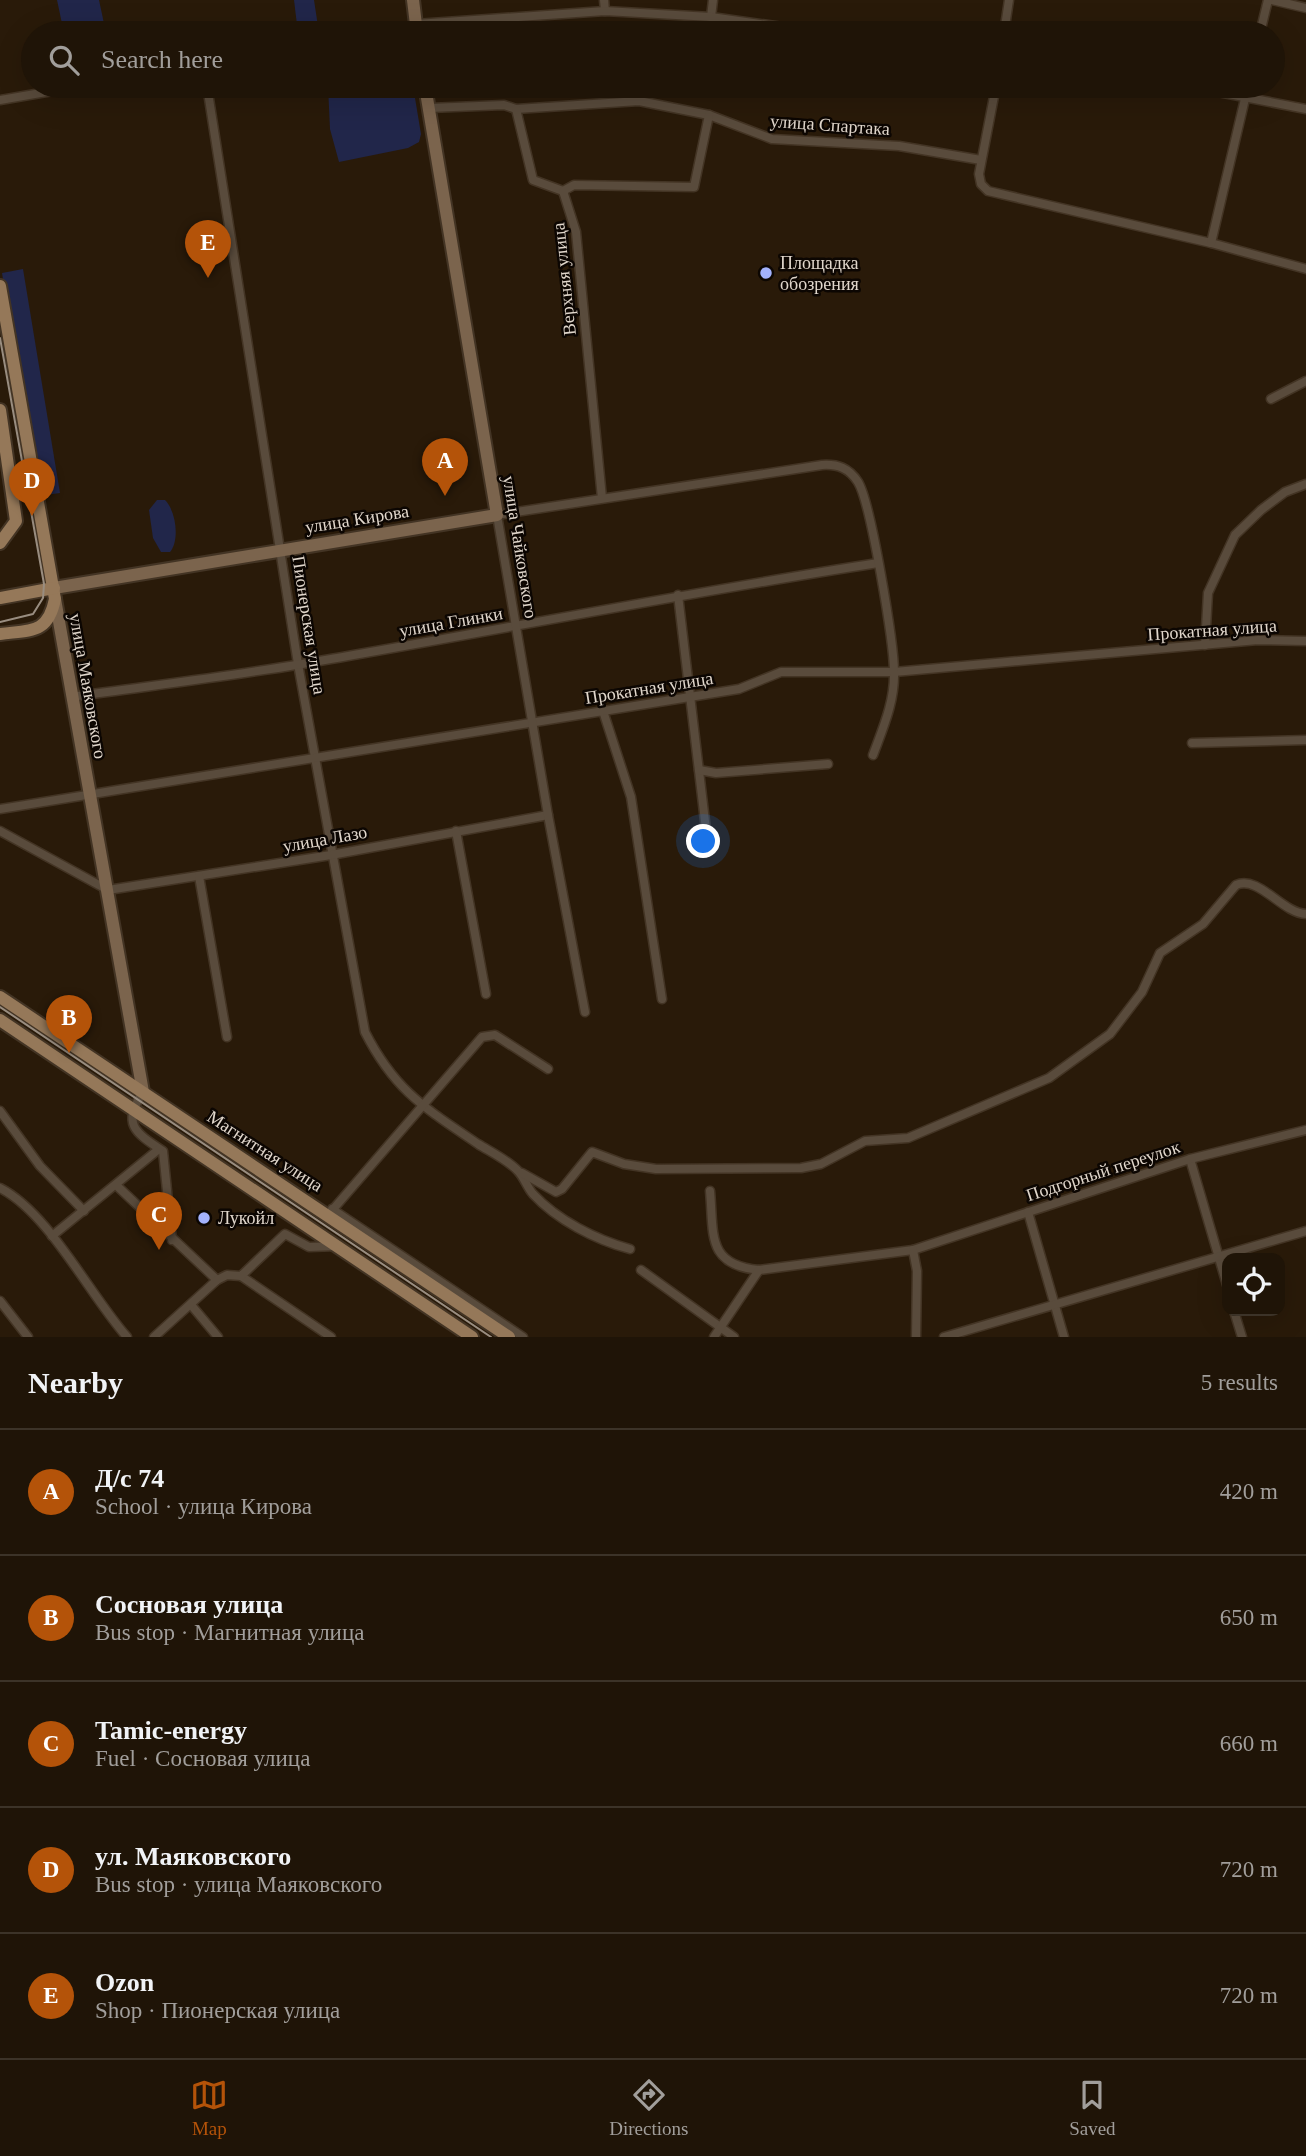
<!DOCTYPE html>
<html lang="en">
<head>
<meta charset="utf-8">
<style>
  body { margin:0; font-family:Georgia,serif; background:#271d11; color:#f1f3f6 }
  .controls { position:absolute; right:21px; bottom:21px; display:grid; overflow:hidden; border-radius:14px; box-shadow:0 7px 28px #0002 }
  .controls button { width:63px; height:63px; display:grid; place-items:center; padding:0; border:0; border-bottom:2px solid #3c3328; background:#1f1407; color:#f1f3f6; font:35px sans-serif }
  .you { position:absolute; left:704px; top:842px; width:24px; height:24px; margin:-18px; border:5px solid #fff; border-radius:50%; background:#1a73e8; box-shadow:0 0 0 10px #1a73e833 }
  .badge { display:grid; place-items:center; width:46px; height:46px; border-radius:50%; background:#b45309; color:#fff; font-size:23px; font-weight:700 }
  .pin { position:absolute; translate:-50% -58px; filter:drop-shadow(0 2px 4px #0008) }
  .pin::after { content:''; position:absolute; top:37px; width:24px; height:21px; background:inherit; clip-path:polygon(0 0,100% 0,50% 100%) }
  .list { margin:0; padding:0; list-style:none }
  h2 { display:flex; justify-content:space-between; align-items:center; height:91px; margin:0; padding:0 28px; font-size:30px }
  h2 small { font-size:23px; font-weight:400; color:#a19e9b }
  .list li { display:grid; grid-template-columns:46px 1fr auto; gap:21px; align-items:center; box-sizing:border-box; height:126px; padding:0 28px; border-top:2px solid #3c3328 }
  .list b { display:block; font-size:26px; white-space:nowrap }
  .list p { margin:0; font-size:23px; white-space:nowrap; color:#a19e9b }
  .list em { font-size:23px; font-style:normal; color:#a19e9b }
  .icon { flex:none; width:38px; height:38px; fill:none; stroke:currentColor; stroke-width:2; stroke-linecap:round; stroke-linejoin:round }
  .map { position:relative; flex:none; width:1306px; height:1337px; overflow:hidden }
  .search { position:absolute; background:#1f1407; box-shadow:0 7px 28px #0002; left:21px; right:21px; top:21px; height:77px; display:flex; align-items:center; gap:18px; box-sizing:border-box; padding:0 24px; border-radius:38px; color:#a19e9b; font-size:26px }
  .sheet { height:721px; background:#1f1407 }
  nav { display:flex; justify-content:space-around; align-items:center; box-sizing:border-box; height:98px; border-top:2px solid #3c3328; background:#1f1407; font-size:19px; color:#a19e9b }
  nav a { display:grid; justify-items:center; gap:4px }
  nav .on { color:#b45309 }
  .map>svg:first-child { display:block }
  .green { fill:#21264a }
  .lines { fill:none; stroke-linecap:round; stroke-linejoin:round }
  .street-casing { stroke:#433424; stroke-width:11 }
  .secondary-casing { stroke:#433424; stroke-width:16 }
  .primary-casing { stroke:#433424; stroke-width:16 }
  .street { stroke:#594b3c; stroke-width:8 }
  .secondary { stroke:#7b644d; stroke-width:12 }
  .primary { stroke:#957859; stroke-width:12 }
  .tram { stroke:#998d80; stroke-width:2 }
  .poi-dot { fill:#a3b2fd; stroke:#0c0602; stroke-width:2.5 }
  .labels { text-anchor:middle; stroke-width:5; stroke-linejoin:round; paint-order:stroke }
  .street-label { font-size:18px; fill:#e0d6cb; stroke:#0c0602 }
  .poi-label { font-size:18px; fill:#e0d6cb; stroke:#0c0602; text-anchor:start }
</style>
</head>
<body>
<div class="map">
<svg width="1306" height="1337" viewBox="0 0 1306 1337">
  <rect width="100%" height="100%" fill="#291a09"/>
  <g class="green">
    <polygon points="99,0 106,33 64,33 57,0"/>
    <polygon points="294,0 314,0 319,33 298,33"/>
    <polygon points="328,86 413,86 421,134 419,142 408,148 339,162 330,129"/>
    <polygon points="23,269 60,493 38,496 2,273"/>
    <path d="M157 500H165C176 511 180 540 170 552H161L153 538 149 510Z"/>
  </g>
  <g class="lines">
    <defs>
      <g id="street">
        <polyline points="604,0 605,11"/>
        <polyline points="1272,0 1306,8"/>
        <polyline points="711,17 713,0"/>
        <polyline points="401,33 409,32 416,24 605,11 711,17 825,33"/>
        <polyline points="1004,33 1009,0"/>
        <polyline points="1260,33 1268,0"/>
        <path d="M207 86 298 664 365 1032C395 1091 425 1108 478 1144 491 1152 508 1160 518 1171 524 1177 527 1187 533 1194 557 1220 596 1240 630 1249"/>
        <polyline points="996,86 979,174 981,184 988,191 1211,243 1306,269"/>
        <polyline points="1187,86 1306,109"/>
        <polyline points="0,100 81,86"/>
        <polyline points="429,108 504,105 516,109 639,101 709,115 772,139 899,146 981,160"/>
        <polyline points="516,109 533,180 563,191"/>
        <polyline points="1211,243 1248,86"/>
        <polyline points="1271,399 1306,381"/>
        <polyline points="602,498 576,232 563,191 574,185 694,187 709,115"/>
        <polyline points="678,595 707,838"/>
        <polyline points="1205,645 1208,593 1235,535 1261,510 1285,492 1306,484"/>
        <path d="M71 697C148 686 225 677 302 664 494 631 685 593 878 563"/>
        <polyline points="603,711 631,797 662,999"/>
        <polyline points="1192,743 1306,740"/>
        <polyline points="699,770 716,773 828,764"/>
        <polyline points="0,809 739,689 781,672 894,672 1258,640 1306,641"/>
        <polyline points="0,831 108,890 331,855 548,815"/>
        <polyline points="456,831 486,994"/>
        <polyline points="199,876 227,1037"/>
        <path d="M585 1012 548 815 497 515 822 465C838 464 849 468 858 482 871 503 894 644 894 672 895 701 883 728 873 755"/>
        <path d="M143 1092C122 1124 134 1132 163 1151L172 1240"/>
        <polyline points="0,1111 40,1166 84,1211"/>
        <polyline points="1190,1159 1227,1285"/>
        <path d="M522 1173 556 1192 562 1189 592 1152 624 1164 656 1169 801 1168 821 1164 865 1141 908 1138 1049 1078 1110 1034 1142 992 1160 953 1203 924 1236 885C1259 875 1282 913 1306 914"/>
        <polyline points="116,1185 217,1280"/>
        <path d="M0 1188C49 1213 89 1294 127 1337"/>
        <path d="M710 1191C714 1234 706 1265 759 1270L913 1250 1190 1159 1306 1130"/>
        <polyline points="332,1209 523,1337"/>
        <polyline points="1028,1212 1064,1337"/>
        <polyline points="329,1214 482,1037 495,1035 548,1069"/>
        <polyline points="52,1236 159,1149"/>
        <polyline points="913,1250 917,1271 916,1337"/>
        <polyline points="641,1270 734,1337"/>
        <polyline points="241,1276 331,1337"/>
        <polyline points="0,1301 28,1337"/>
        <polyline points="192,1306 218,1337"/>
        <polyline points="1234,1311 1242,1337"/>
        <polyline points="154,1337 217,1280 227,1275 241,1276 285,1234 309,1247 338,1246"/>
        <polyline points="714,1337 759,1270"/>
        <polyline points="944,1337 1306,1231"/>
      </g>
      <g id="secondary">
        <polyline points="413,0 417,33"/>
        <polyline points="54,588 497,515 425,86"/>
        <polyline points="55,599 143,1092"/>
      </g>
      <g id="primary">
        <path d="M0 286 55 599C48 634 31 630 0 634"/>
        <polyline points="0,410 16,521 0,543"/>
        <polyline points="0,598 54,588"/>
        <polyline points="0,997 509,1337"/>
        <polyline points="0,1020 472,1337"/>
      </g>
    </defs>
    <use href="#street" class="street-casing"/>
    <use href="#secondary" class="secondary-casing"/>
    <use href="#primary" class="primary-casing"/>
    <use href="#street" class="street"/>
    <use href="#secondary" class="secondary"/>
    <use href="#primary" class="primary"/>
    <g class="tram">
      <polyline points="0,338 44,584 43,598 33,614 0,622"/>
      <polyline points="0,1007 491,1337"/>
    </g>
  </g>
  <g class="poi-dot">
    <circle cx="766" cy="273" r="7"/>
    <circle cx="204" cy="1218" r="7"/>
  </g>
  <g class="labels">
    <g class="street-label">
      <text transform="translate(830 125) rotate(4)" y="6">улица Спартака</text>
      <text transform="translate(564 279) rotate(-96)" y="6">Верхняя улица</text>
      <text transform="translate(357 519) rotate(-9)" y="6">улица Кирова</text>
      <text transform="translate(520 547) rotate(81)" y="6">улица Чайковского</text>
      <text transform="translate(451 622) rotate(-10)" y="6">улица Глинки</text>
      <text transform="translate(309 625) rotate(81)" y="6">Пионерская улица</text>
      <text transform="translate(1212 630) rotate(-4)" y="6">Прокатная улица</text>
      <text transform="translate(88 686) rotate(80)" y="6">улица Маяковского</text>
      <text transform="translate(649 688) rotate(-9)" y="6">Прокатная улица</text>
      <text transform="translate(325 839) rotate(-10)" y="6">улица Лазо</text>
      <text transform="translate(265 1151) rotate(33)" y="6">Магнитная улица</text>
      <text transform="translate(1103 1171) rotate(-18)" y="6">Подгорный переулок</text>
    </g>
    <g class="poi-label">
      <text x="780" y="269">Площадка<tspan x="780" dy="21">обозрения</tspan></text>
      <text x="218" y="1224">Лукойл</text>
    </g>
  </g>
</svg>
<div class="controls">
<button><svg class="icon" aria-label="locate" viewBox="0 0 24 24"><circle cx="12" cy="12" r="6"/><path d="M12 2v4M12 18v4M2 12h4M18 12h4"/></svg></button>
</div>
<div class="you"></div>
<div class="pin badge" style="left:445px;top:496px">A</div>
<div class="pin badge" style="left:69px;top:1053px">B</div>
<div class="pin badge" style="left:159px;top:1250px">C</div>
<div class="pin badge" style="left:32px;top:516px">D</div>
<div class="pin badge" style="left:208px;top:278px">E</div>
<div class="search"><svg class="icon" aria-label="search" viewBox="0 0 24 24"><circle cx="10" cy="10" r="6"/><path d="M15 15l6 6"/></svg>Search here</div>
</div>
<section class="sheet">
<h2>Nearby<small>5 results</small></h2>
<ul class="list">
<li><span class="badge">A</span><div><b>Д/с 74</b><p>School · улица Кирова</p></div><em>420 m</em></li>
<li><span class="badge">B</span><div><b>Сосновая улица</b><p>Bus stop · Магнитная улица</p></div><em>650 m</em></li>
<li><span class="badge">C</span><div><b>Tamic-energy</b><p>Fuel · Сосновая улица</p></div><em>660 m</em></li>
<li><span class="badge">D</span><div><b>ул. Маяковского</b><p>Bus stop · улица Маяковского</p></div><em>720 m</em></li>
<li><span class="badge">E</span><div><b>Ozon</b><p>Shop · Пионерская улица</p></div><em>720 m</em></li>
</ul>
</section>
<nav>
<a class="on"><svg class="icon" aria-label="map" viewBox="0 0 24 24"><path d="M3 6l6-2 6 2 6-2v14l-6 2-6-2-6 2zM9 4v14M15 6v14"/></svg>Map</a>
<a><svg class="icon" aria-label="directions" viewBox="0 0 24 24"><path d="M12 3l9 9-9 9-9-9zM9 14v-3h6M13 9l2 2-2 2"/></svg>Directions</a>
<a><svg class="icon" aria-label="saved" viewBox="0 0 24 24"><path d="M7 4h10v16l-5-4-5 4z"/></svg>Saved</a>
</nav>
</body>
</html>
